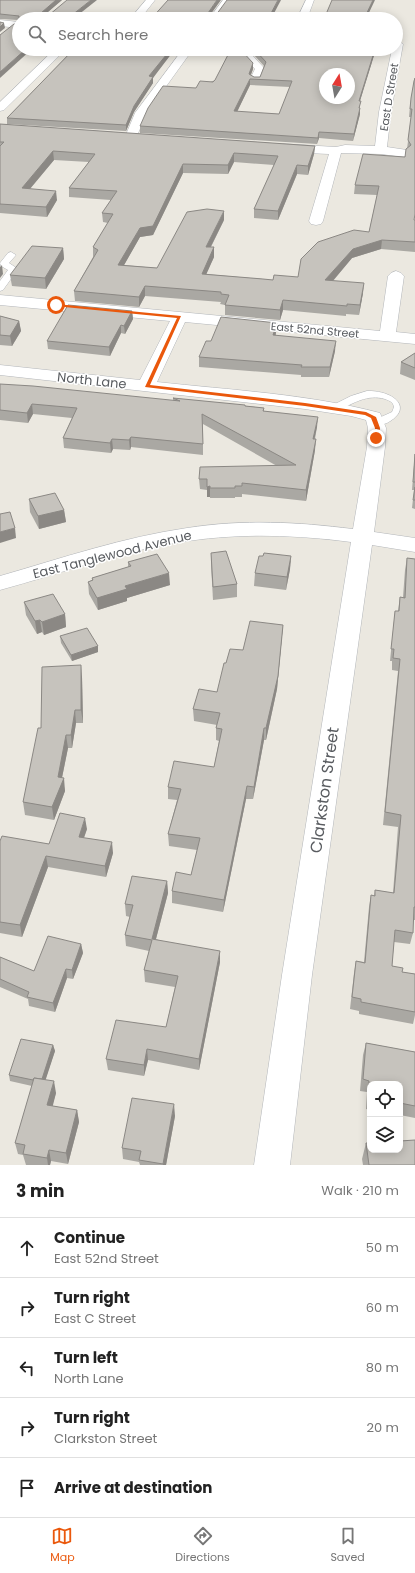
<!DOCTYPE html>
<html lang="en">
<head>
<meta charset="utf-8">
<style>
  body { margin:0; font-family:Poppins,sans-serif; background:#f2f2f2; color:#222 }
  .controls { position:absolute; right:12px; bottom:12px; display:grid; overflow:hidden; border-radius:8px; box-shadow:0 2px 10px #0003 }
  .controls button { width:36px; height:36px; display:grid; place-items:center; padding:0; border:0; border-bottom:1px solid #e0e0e0; background:#fff; color:#222; font:20px sans-serif }
  .compass { position:absolute; left:319px; top:68px; width:36px; height:36px; border-radius:50%; background:#fff; box-shadow:0 2px 10px #0003; rotate:11deg }
  .stop { position:absolute; width:12px; height:12px; margin:-9px; border:3px solid #ea580c; border-radius:50%; background:#fff }
  .stop.end { background:#ea580c; border-color:#fff; box-shadow:0 1px 4px #0008 }
  .list { margin:0; padding:0; list-style:none }
  h2 { display:flex; justify-content:space-between; align-items:center; height:52px; margin:0; padding:0 16px; font-size:17px }
  h2 small { font-size:13px; font-weight:400; color:#767676 }
  .list li { display:grid; grid-template-columns:26px 1fr auto; gap:12px; align-items:center; box-sizing:border-box; height:60px; padding:0 16px; border-top:1px solid #e0e0e0 }
  .list b { display:block; font-size:15px; white-space:nowrap }
  .list p { margin:0; font-size:13px; white-space:nowrap; color:#767676 }
  .list em { font-size:13px; font-style:normal; color:#767676 }
  .icon { flex:none; width:22px; height:22px; fill:none; stroke:currentColor; stroke-width:2; stroke-linecap:round; stroke-linejoin:round }
  .map { position:relative; flex:none; width:415px; height:1165px; overflow:hidden }
  .search { position:absolute; background:#fff; box-shadow:0 2px 10px #0003; left:12px; right:12px; top:12px; height:44px; display:flex; align-items:center; gap:10px; box-sizing:border-box; padding:0 14px; border-radius:22px; color:#767676; font-size:15px }
  .sheet { height:352px; background:#fff }
  nav { display:flex; justify-content:space-around; align-items:center; box-sizing:border-box; height:56px; border-top:1px solid #e0e0e0; background:#fff; font-size:11px; color:#767676 }
  nav a { display:grid; justify-items:center; gap:2px }
  nav .on { color:#ea580c }
  .map>svg:first-child { display:block }
  .lines { fill:none; stroke-linecap:round; stroke-linejoin:round }
  .lane-casing { stroke:#b3b6ba; stroke-width:1 }
  .street-casing { stroke:#b3b6ba; stroke-width:1 }
  .lane { fill:#fff; fill-rule:evenodd }
  .street { fill:#fff; fill-rule:evenodd }
  .wall { fill:#aaa8a3; fill-rule:evenodd }
  .shaded-wall { fill:#8b8884 }
  .building { fill:#c6c3bd; stroke:#8b8884; fill-rule:evenodd }
  .route { fill:#ea580c }
  .labels { text-anchor:middle; stroke-width:3; stroke-linejoin:round; paint-order:stroke }
  .far-street-label { font-size:11px; fill:#595c60; stroke:#fff }
  .street-label { font-size:13px; fill:#595c60; stroke:#fff }
  .near-street-label { font-size:16px; fill:#595c60; stroke:#fff }
</style>
</head>
<body>
<div class="map">
<svg width="415" height="1165" viewBox="0 0 415 1165">
  <rect width="100%" height="100%" fill="#ebe8e0"/>
  <g class="lines">
    <defs>
      <g id="lane">
        <polygon points="223,0 229,0 215,19 209,19"/>
        <polygon points="11,252 16,255 9,263 18,269 3,290 0,291 0,281 8,270 1,266 0,263 8,253"/>
        <path d="M367 391C393 390 415 408 387 423 381 425 377 427 372 425L370 423 372 421 392 412 394 407C393 402 390 401 385 399 367 394 354 403 339 410H331L329 408 331 406 351 396Z"/>
      </g>
      <g id="street">
        <polygon points="146,0 155,0 140,19 130,19"/>
        <polygon points="306,0 314,0 307,19 297,19"/>
        <polygon points="0,20 19,22 19,28 0,26"/>
        <polygon points="398,41 403,44 391,112 387,147 407,150 409,153 407,156 403,157 381,154 341,153 323,221 321,224 316,225 311,224 309,221 329,154 284,152 280,151 278,148 280,145 284,144 336,147 345,145 375,146 379,112 392,49 396,49 396,42"/>
        <polygon points="55,49 66,49 4,110 0,111 0,102"/>
        <polygon points="183,49 193,49 147,113 135,140 127,140 125,137 135,113"/>
        <polygon points="243,49 253,49 252,55 265,69 259,81 255,82 250,79 255,69 242,55"/>
        <path d="M396 271 401 273 404 276 396 332 415 334V344L185 322 157 382C230 390 309 394 380 413L386 428 385 447 374 532 415 538V552L372 545 312 975 290 1165H254L282 975 351 542C297 535 242 533 188 541 124 550 62 573 0 590V576C62 558 124 537 187 528 243 519 298 522 353 529L367 447 368 428 366 420 351 416 305 409 0 375V365L140 380 170 321 0 305V295L380 331 388 276 391 273Z"/>
      </g>
    </defs>
    <use href="#lane" class="lane-casing"/>
    <use href="#street" class="street-casing"/>
    <use href="#lane" class="lane"/>
    <use href="#street" class="street"/>
  </g>
  <g class="wall">
    <polygon points="0,0 62,0 44,15 19,20 0,19"/>
    <polygon points="74,49 175,49 153,77 153,83 134,112 126,131 7,124 7,118"/>
    <path d="M226 49H242V51L253 69 251 75 254 77H260L264 66 254 55V49H376L360 101V114L353 141 319 138 317 144 140 133V126L196 88 215 80 230 52V49ZM250 85 290 87 279 114 237 112Z"/>
    <polygon points="414,81 414,220 415,220 415,252 381,249 352,258 333,281 363,293 359,315 346,314 346,316 283,310 280,320 225,315 225,305 220,304 221,302 145,296 139,307 75,301 74,291 93,257 93,247 108,223 103,222 102,213 111,200 69,197 69,188 89,162 54,160 30,189 57,200 47,217 0,213 0,124 315,146 314,154 308,175 297,174 278,220 254,218 254,209 274,165 234,162 228,174 183,173 153,235 140,237 124,265 157,268 224,220 211,247 214,247 214,257 206,274 263,279 273,280 298,277 369,232 377,195 354,194 355,185 405,157 407,149 411,117 409,117 410,106"/>
    <polygon points="63,248 64,259 46,289 12,286 10,275"/>
    <polygon points="132,311 133,319 125,334 121,333 110,356 48,349 47,341"/>
    <polygon points="0,316 19,321 21,331 12,346 0,345"/>
    <polygon points="276,332 276,336 335,351 329,377 301,377 301,375 199,367 199,357 211,341"/>
    <polygon points="415,353 415,380 400,374 401,362"/>
    <polygon points="0,384 173,401 173,398 264,408 264,411 317,427 315,439 315,450 306,501 242,494 242,497 235,497 235,498 210,498 210,497 207,497 207,490 200,489 199,479 277,466 203,424 203,455 131,447 130,450 113,449 111,453 64,448 63,438 72,418 33,414 28,423 0,420"/>
    <polygon points="415,453 415,509 412,508 414,490 412,490"/>
    <polygon points="29,499 64,510 66,522 39,529 30,512"/>
    <polygon points="211,553 237,584 237,597 213,600 211,565"/>
    <polygon points="263,556 291,556 290,569 286,590 254,586 255,573"/>
    <polygon points="407,558 415,559 415,920 413,920 413,933 410,944 394,942 392,966 402,972 415,974 415,1015 413,1024 359,1014 359,1011 350,1009 354,973 356,961 364,962 369,907 371,895 374,896 375,890 393,893 398,827 383,825 398,671 392,670 392,661 390,661 395,611 398,611 400,597 403,597 405,570"/>
    <polygon points="128,562 170,585 127,598 127,601 98,610 89,594 88,582 92,580 92,578 128,567"/>
    <polygon points="24,602 65,614 66,627 44,635 42,632 37,634 26,615"/>
    <polygon points="283,625 277,689 266,740 264,740 253,799 246,799 223,912 172,903 172,891 191,875 197,850 169,846 168,834 177,800 168,799 168,787 214,767 219,741 216,740 216,728 217,725 194,721 193,709 217,692 226,663 243,650"/>
    <polygon points="60,636 98,646 98,652 72,661 61,643"/>
    <polygon points="82,677 83,723 76,723 72,748 68,748 62,778 65,791 54,820 25,815 23,802 41,728"/>
    <polygon points="87,829 84,838 113,853 106,877 48,867 22,937 0,933 0,841 49,844"/>
    <polygon points="167,881 168,893 156,939 220,962 199,1070 148,1060 144,1076 108,1070 106,1059 166,1027 175,987 145,982 144,970 149,951 126,946 125,935 130,917 126,916 125,904"/>
    <polygon points="81,944 83,953 73,979 67,978 55,1012 29,1006 28,999 0,987 0,957 34,971"/>
    <polygon points="366,1043 415,1052 415,1118 400,1115 400,1084 370,1084 370,1110 366,1109 367,1092 360,1091 363,1055"/>
    <polygon points="53,1045 55,1051 45,1080 56,1093 52,1106 77,1110 79,1122 68,1164 51,1161 50,1165 26,1165 23,1155 18,1154 15,1143 32,1086 10,1081 9,1075"/>
    <polygon points="175,1116 166,1165 140,1165 139,1162 123,1159 122,1148"/>
    <polygon points="366,1143 415,1165 363,1165 362,1159"/>
  </g>
  <g class="shaded-wall">
    <polygon points="56,0 62,0 41,18 41,13"/>
    <polygon points="91,0 97,0 73,19 67,19"/>
    <polygon points="217,0 221,0 208,18 208,13"/>
    <polygon points="278,0 281,0 271,19 268,19"/>
    <polygon points="373,0 375,0 366,19 364,19"/>
    <polygon points="4,23 5,28 0,32 0,27"/>
    <polygon points="26,49 32,49 0,78 0,72"/>
    <polygon points="171,49 175,49 150,82 149,76"/>
    <polygon points="375,49 376,49 358,107 359,101"/>
    <polygon points="253,63 253,69 249,79 249,74"/>
    <polygon points="153,77 153,83 134,112 126,131 126,125 134,106"/>
    <polygon points="250,79 250,85 234,118 234,111"/>
    <polygon points="360,108 360,114 353,141 354,134"/>
    <polygon points="319,132 319,138 317,144"/>
    <polygon points="315,146 314,154 308,175 308,166"/>
    <polygon points="53,151 54,160 23,197 22,188"/>
    <polygon points="234,153 234,162 228,174 228,165"/>
    <polygon points="183,164 183,173 153,235 140,237 119,274 118,265 140,228"/>
    <polygon points="297,165 297,174 278,220 278,211"/>
    <polygon points="56,191 57,200 47,217 46,207"/>
    <polygon points="224,211 224,220 206,256 206,247"/>
    <polygon points="382,240 381,249 352,258 325,290 325,280 353,249"/>
    <polygon points="214,247 214,257 202,284 202,274"/>
    <polygon points="63,248 64,259 46,289 45,278"/>
    <polygon points="2,265 3,274 0,278 0,267"/>
    <polygon points="364,283 363,293 359,315 360,305"/>
    <polygon points="145,286 145,296 139,307 139,297"/>
    <polygon points="283,300 283,310 280,320 280,310"/>
    <polygon points="132,311 133,319 125,334 124,326"/>
    <polygon points="19,321 21,331 12,346 10,336"/>
    <polygon points="277,323 276,332 273,345 273,335"/>
    <polygon points="121,325 121,333 110,356 109,347"/>
    <polygon points="336,341 335,351 329,377 330,367"/>
    <polygon points="32,404 33,414 28,423 27,413"/>
    <polygon points="318,417 317,427 312,449 313,439"/>
    <polygon points="131,437 131,447 130,450 129,440"/>
    <polygon points="112,439 113,449 111,453 110,443"/>
    <polygon points="316,439 315,450 306,501 306,490"/>
    <polygon points="210,486 210,497 207,497 207,487"/>
    <polygon points="64,510 66,522 39,529 38,516"/>
    <polygon points="15,528 16,538 0,543 0,532"/>
    <polygon points="291,556 290,569 286,590 287,577"/>
    <polygon points="169,573 170,585 127,598 127,601 98,610 97,598 125,586"/>
    <polygon points="65,614 66,627 44,635 42,622"/>
    <polygon points="40,620 42,632 37,634 35,621"/>
    <polygon points="283,625 277,689 266,740 266,728"/>
    <polygon points="98,646 98,652 72,661 71,655"/>
    <polygon points="81,665 82,677 83,723 81,710"/>
    <polygon points="75,710 76,723 72,748 71,735"/>
    <polygon points="264,728 264,740 253,799 254,787"/>
    <polygon points="66,735 68,748 60,787 64,778 65,791 54,820 52,807"/>
    <polygon points="247,786 246,799 223,912 224,900"/>
    <polygon points="85,818 87,829 80,848 79,837"/>
    <polygon points="112,842 113,853 106,877 105,866"/>
    <polygon points="46,856 48,867 22,937 20,925"/>
    <polygon points="167,881 168,893 153,950 152,939"/>
    <polygon points="81,944 83,953 73,979 72,970"/>
    <polygon points="220,951 220,962 199,1070 199,1059"/>
    <polygon points="66,969 67,978 55,1012 53,1003"/>
    <polygon points="53,1045 55,1051 43,1088 41,1082"/>
    <polygon points="147,1049 148,1060 144,1076 144,1065"/>
    <polygon points="54,1081 56,1093 50,1117 47,1105"/>
    <polygon points="174,1104 175,1116 166,1165 163,1165"/>
    <polygon points="77,1110 79,1122 68,1164 66,1153"/>
    <polygon points="49,1150 51,1161 50,1165 48,1165 47,1158"/>
  </g>
  <g class="building">
    <polygon points="0,0 56,0 41,13 40,15 49,15 67,0 91,0 67,19 19,19 19,16 0,14"/>
    <polygon points="168,0 217,0 208,13 208,15 216,15 227,0 278,0 268,19 151,19"/>
    <polygon points="332,0 373,0 364,19 324,19"/>
    <polygon points="0,22 4,23 0,27"/>
    <polygon points="14,24 19,24 19,49 26,49 0,72 0,35"/>
    <polygon points="74,49 171,49 149,76 153,77 134,106 126,125 7,118"/>
    <path d="M231 49H241V50L253 63 249 74 254 77H260L266 62 254 49H375L359 101H361L359 108H360L354 134 319 132 318 138 140 126 148 108 163 86 196 88 200 81 213 82 215 80ZM325 74H349V98H325ZM250 79 292 81 279 114 234 111Z"/>
    <polygon points="415,78 415,214 414,220 415,220 415,242 382,240 353,249 325,280 364,283 360,305 347,304 347,306 283,300 280,310 225,305 229,295 221,294 221,292 145,286 139,297 74,291 98,250 93,247 113,214 102,213 117,191 69,188 95,154 53,151 22,188 56,191 46,207 0,204 0,146 4,142 0,142 0,124 315,146 308,166 297,165 278,211 254,209 278,156 234,153 228,165 183,164 153,226 140,228 118,265 157,268 187,212 207,209 224,211 206,247 214,247 202,274 263,279 273,280 274,275 298,277 301,259 318,242 354,230 369,232 379,186 355,185 363,154 405,157 406,149 411,145 408,140 412,109 410,109 411,98 414,81"/>
    <polygon points="32,246 63,248 45,278 10,275"/>
    <polygon points="68,305 132,311 124,326 121,325 109,347 47,341"/>
    <polygon points="0,316 19,321 10,336 0,335"/>
    <polygon points="221,317 277,323 273,335 336,341 330,367 301,367 302,365 199,357 206,341 211,341"/>
    <polygon points="415,353 415,368 401,362"/>
    <polygon points="0,384 33,386 180,401 173,398 245,405 245,406 264,408 263,411 318,417 313,439 316,439 306,490 242,483 242,486 235,486 235,488 210,488 210,486 207,487 207,479 199,479 200,467 296,465 202,414 203,444 131,437 129,440 112,439 110,443 63,438 77,408 32,404 27,413 0,410"/>
    <polygon points="415,454 415,482 413,482"/>
    <polygon points="415,487 415,500 413,500"/>
    <polygon points="55,493 64,510 38,516 29,499"/>
    <polygon points="10,512 15,528 0,532 0,514"/>
    <polygon points="226,551 237,584 213,587 211,553"/>
    <polygon points="264,553 291,556 287,577 255,573 259,556 263,556"/>
    <polygon points="157,554 169,573 125,586 127,589 97,598 88,582 93,580 92,578 131,566 128,562"/>
    <polygon points="407,558 415,559 415,907 414,907 413,933 395,930 392,966 403,968 402,972 415,974 415,1012 361,1002 361,999 352,997 356,961 365,963 371,895 375,896 375,890 394,893 401,815 385,812 400,659 393,658 394,649 391,649 395,611 399,611 400,597 405,598"/>
    <polygon points="53,594 65,614 42,622 40,620 35,621 24,602"/>
    <polygon points="250,621 283,625 278,676 266,728 264,728 254,787 247,786 224,900 172,891 176,872 191,875 200,838 168,834 181,789 168,787 174,761 214,767 222,729 216,728 220,713 193,709 199,689 217,692 224,663 226,663 230,649 243,650"/>
    <polygon points="87,628 98,646 71,655 60,636"/>
    <polygon points="81,665 81,710 75,710 71,735 66,735 58,777 64,778 52,807 23,802 38,728 41,728 42,667"/>
    <polygon points="60,813 85,818 79,837 112,842 105,866 46,856 20,925 0,922 0,841 2,836 49,844"/>
    <polygon points="132,876 167,881 152,939 220,951 199,1059 147,1049 144,1065 106,1059 116,1020 166,1027 178,976 144,970 152,940 125,935 133,905 125,904"/>
    <polygon points="48,936 81,944 72,970 66,969 53,1003 27,997 29,992 0,979 0,957 34,971"/>
    <polygon points="21,1039 53,1045 42,1079 34,1078 33,1080 9,1075"/>
    <polygon points="366,1043 415,1052 415,1106 400,1103 400,1084 370,1084 370,1098 368,1097 369,1081 363,1079"/>
    <polygon points="34,1078 54,1081 47,1105 77,1110 66,1153 49,1150 47,1158 23,1154 25,1145 15,1143"/>
    <polygon points="132,1098 174,1104 163,1164 139,1160 141,1151 122,1148"/>
    <polygon points="415,1140 415,1165 369,1165 366,1143 370,1143 370,1150 400,1150 400,1141"/>
  </g>
  <polygon class="route" points="56,304 181,316 150,385 305,403 366,412 376,417 380,428 379,438 376,440 374,438 375,428 371,418 365,415 305,406 145,387 177,318 54,306"/>
  <g class="labels">
    <g class="far-street-label">
      <text transform="translate(389 97) rotate(-81)" y="4">East D Street</text>
      <text transform="translate(315 330) rotate(5)" y="4">East 52nd Street</text>
    </g>
    <g class="street-label">
      <text transform="translate(92 380) rotate(6)" y="5">North Lane</text>
      <text transform="translate(112 554) rotate(-14)" y="5">East Tanglewood Avenue</text>
    </g>
    <g class="near-street-label">
      <text transform="translate(324 790) rotate(-82)" y="6">Clarkston Street</text>
    </g>
  </g>
</svg>
<div class="controls">
<button><svg class="icon" aria-label="locate" viewBox="0 0 24 24"><circle cx="12" cy="12" r="6"/><path d="M12 2v4M12 18v4M2 12h4M18 12h4"/></svg></button>
<button><svg class="icon" aria-label="layers" viewBox="0 0 24 24"><path d="M12 4l9 5-9 5-9-5zM3 14l9 5 9-5"/></svg></button>
</div>
<svg class="compass" viewBox="-18 -18 36 36"><path d="M0-13l5 13h-10z" fill="#e53935"/><path d="M0 13l5-13h-10z" fill="#767676"/></svg>
<div class="stop" style="left:56px;top:305px"></div>
<div class="stop end" style="left:376px;top:438px"></div>
<div class="search"><svg class="icon" aria-label="search" viewBox="0 0 24 24"><circle cx="10" cy="10" r="6"/><path d="M15 15l6 6"/></svg>Search here</div>
</div>
<section class="sheet">
<h2>3 min<small>Walk · 210 m</small></h2>
<ul class="list">
<li><svg class="icon" aria-label="ahead" viewBox="0 0 24 24"><path d="M12 20V5M6 11l6-6 6 6"/></svg><div><b>Continue</b><p>East 52nd Street</p></div><em>50 m</em></li>
<li><svg class="icon" aria-label="right" viewBox="0 0 24 24"><path d="M7 20v-9h11M14 6l5 5-5 5"/></svg><div><b>Turn right</b><p>East C Street</p></div><em>60 m</em></li>
<li><svg class="icon" aria-label="left" viewBox="0 0 24 24"><path d="M17 20v-9H6M10 6l-5 5 5 5"/></svg><div><b>Turn left</b><p>North Lane</p></div><em>80 m</em></li>
<li><svg class="icon" aria-label="right" viewBox="0 0 24 24"><path d="M7 20v-9h11M14 6l5 5-5 5"/></svg><div><b>Turn right</b><p>Clarkston Street</p></div><em>20 m</em></li>
<li><svg class="icon" aria-label="arrive" viewBox="0 0 24 24"><path d="M6 21V4h12l-3 4 3 4H6"/></svg><div><b>Arrive at destination</b></div></li>
</ul>
</section>
<nav>
<a class="on"><svg class="icon" aria-label="map" viewBox="0 0 24 24"><path d="M3 6l6-2 6 2 6-2v14l-6 2-6-2-6 2zM9 4v14M15 6v14"/></svg>Map</a>
<a><svg class="icon" aria-label="directions" viewBox="0 0 24 24"><path d="M12 3l9 9-9 9-9-9zM9 14v-3h6M13 9l2 2-2 2"/></svg>Directions</a>
<a><svg class="icon" aria-label="saved" viewBox="0 0 24 24"><path d="M7 4h10v16l-5-4-5 4z"/></svg>Saved</a>
</nav>
</body>
</html>
